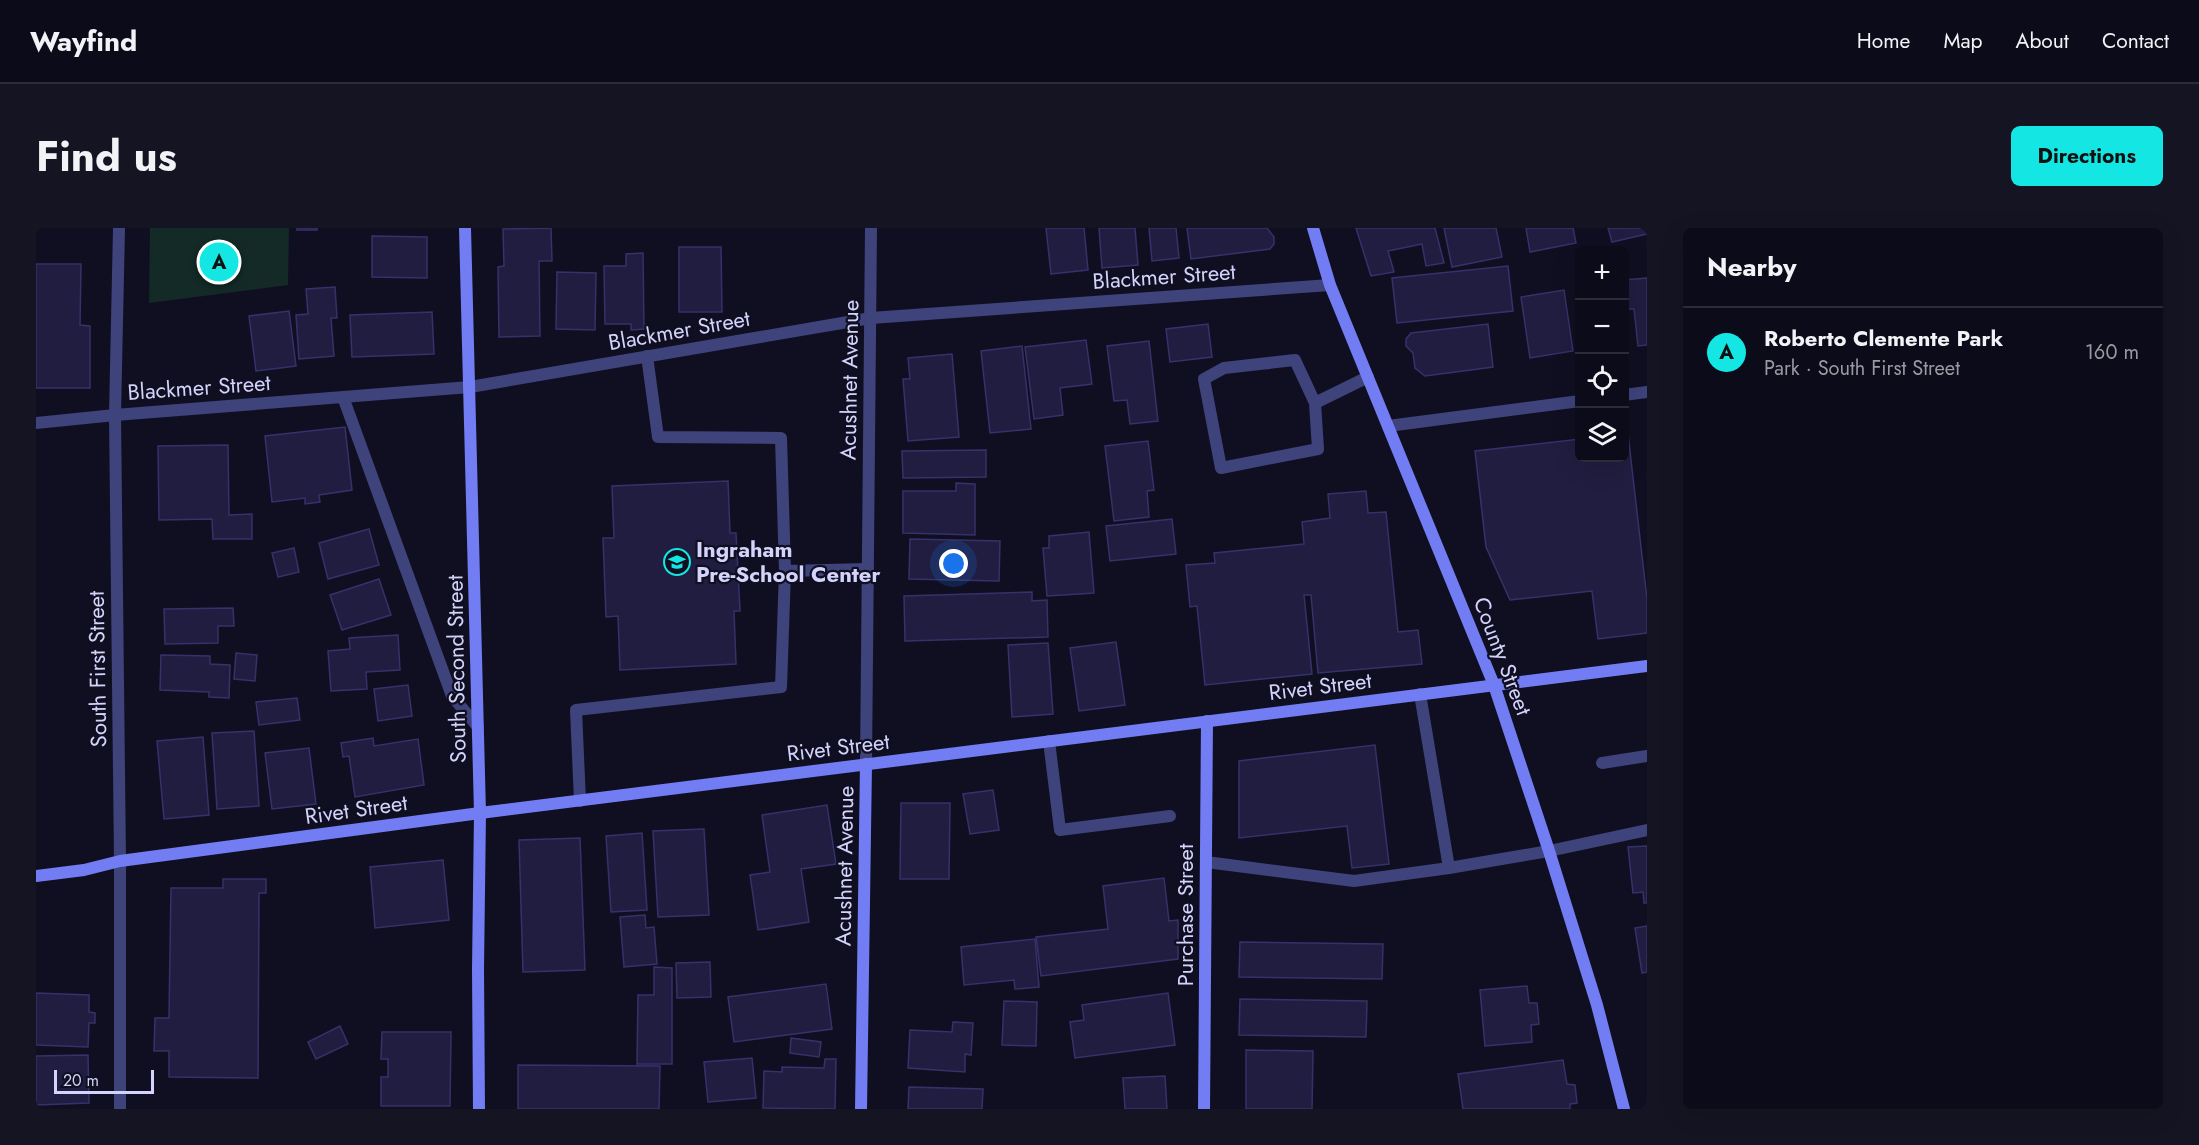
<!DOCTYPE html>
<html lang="en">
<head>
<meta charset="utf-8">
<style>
  body { margin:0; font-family:Jost,sans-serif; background:#151422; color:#f1f3f6 }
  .controls { position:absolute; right:18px; top:18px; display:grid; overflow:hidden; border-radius:9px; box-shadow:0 6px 24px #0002 }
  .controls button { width:54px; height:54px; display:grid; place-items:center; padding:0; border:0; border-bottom:2px solid #2c2b38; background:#0c0b19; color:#f1f3f6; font:30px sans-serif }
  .scale { position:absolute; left:18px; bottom:15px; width:100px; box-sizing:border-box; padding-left:6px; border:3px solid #d3d3fb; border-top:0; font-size:16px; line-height:21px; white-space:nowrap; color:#d3d3fb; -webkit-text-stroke:4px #100f21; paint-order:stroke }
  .you { position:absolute; left:918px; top:336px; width:21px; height:21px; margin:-15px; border:4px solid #fff; border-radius:50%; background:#1a73e8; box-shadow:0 0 0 9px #1a73e833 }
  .badge { display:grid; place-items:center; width:39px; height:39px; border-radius:50%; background:#14e6e3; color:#111; font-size:20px; font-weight:700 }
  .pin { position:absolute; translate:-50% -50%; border:3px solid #fff; box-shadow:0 2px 6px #0006 }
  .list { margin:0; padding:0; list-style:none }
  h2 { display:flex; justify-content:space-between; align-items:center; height:78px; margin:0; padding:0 24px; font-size:26px }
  h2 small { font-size:20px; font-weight:400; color:#9a9ba2 }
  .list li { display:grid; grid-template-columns:39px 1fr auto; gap:18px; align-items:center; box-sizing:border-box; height:90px; padding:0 24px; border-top:2px solid #2c2b38 }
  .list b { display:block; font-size:22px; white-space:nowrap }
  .list p { margin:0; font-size:20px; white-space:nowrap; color:#9a9ba2 }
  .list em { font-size:20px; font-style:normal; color:#9a9ba2 }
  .icon { flex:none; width:33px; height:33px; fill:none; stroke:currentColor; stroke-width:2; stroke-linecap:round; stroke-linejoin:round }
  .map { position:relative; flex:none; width:1611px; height:881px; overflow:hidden; border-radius:9px }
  header { display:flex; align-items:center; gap:36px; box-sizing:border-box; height:84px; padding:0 30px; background:#0c0b19; border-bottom:2px solid #2c2b38 }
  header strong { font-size:28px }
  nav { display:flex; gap:33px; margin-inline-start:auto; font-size:21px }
  .intro { display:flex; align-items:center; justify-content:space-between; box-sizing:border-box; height:144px; padding:0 36px }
  h1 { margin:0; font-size:42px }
  .button { padding:15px 27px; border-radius:9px; background:#14e6e3; color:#111; font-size:21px; font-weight:700 }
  main { display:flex; gap:36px; padding:0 36px }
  aside { flex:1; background:#0c0b19; border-radius:9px; box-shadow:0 6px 24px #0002 }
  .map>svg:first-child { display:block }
  .green { fill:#132a27 }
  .building { fill:#201d40; stroke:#36316a; stroke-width:1.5 }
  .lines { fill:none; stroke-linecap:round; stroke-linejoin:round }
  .lane { stroke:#3e437c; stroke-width:12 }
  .street { stroke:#3e437c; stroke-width:12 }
  .secondary { stroke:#727df3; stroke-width:12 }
  .labels { text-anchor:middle; stroke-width:4.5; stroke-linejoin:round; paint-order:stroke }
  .street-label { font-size:22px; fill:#d3d3fb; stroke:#100f21 }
  .poi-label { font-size:22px; font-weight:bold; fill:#d3d3fb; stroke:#100f21; text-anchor:start }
</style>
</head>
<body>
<header>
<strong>Wayfind</strong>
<nav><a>Home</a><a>Map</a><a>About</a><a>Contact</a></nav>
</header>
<div class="intro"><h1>Find us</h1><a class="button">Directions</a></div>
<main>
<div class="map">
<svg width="1611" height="881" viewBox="0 0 1611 881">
  <rect width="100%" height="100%" fill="#100f21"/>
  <polygon class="green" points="114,0 253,0 252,57 113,75"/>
  <g class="building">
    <rect x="261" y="0" width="20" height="2"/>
    <polygon points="515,0 516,33 503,33 504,108 463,109 462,39 468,38 467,1"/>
    <polygon points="1010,0 1048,0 1052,42 1015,46"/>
    <polygon points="1063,0 1099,0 1102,37 1066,40"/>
    <polygon points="1113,0 1140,0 1143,30 1116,33"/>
    <polygon points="1151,0 1231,0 1238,9 1238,16 1234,21 1155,31"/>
    <polygon points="1320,0 1399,0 1408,35 1390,38 1386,16 1352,23 1358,44 1335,48"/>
    <polygon points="1408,0 1460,0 1466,29 1416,39"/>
    <polygon points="1490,0 1537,0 1540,15 1494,24"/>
    <polygon points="1572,0 1611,0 1611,6 1576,14"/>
    <polygon points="336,8 391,9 391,50 336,49"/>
    <polygon points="643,19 685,19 686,84 643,84"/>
    <polygon points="607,25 608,101 595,102 595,96 569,96 568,38 590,38 590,26"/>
    <polygon points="0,36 45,36 44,97 54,98 54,160 0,160"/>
    <polygon points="1472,38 1477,83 1361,95 1356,50"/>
    <polygon points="521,44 560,45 559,102 520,101"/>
    <polygon points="1611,50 1611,117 1602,118 1598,81 1590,81 1588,52"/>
    <polygon points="299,59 301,90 295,90 298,128 263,131 260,87 272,86 270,61"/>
    <polygon points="1528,62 1537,123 1494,130 1485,69"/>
    <polygon points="253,83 260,138 220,143 213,88"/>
    <polygon points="396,84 398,126 316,129 314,87"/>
    <polygon points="1172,96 1176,129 1134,134 1130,101"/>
    <polygon points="1452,96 1457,139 1389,148 1379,140 1377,125 1370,118 1370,111 1375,105"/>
    <polygon points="1050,112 1056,156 1024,160 1027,187 998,191 989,119"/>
    <polygon points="1113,113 1122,193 1094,196 1091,172 1078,173 1071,118"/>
    <polygon points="986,118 995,201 954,205 945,123"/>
    <polygon points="916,126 923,209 872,213 867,151 874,151 872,130"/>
    <polygon points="309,199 316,262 283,267 284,274 269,276 269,270 236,274 229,208"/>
    <polygon points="1588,206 1592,206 1611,371 1611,405 1562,411 1556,363 1474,372 1450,319 1439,223 1544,211 1544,230 1588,230"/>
    <polygon points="1112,213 1118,262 1111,263 1113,289 1078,293 1069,218"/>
    <polygon points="192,217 193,287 216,286 216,311 177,311 176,291 123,292 122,218"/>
    <polygon points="950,222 950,249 867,250 866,223"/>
    <polygon points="692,253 694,305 700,305 704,383 698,383 700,436 584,442 582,388 570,389 567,310 578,310 576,258"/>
    <polygon points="920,255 939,256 939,307 867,305 867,263 920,263"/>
    <polygon points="1330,263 1332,285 1350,284 1362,404 1382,402 1386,436 1282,445 1275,367 1268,367 1276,446 1169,457 1161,378 1154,379 1150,337 1179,335 1178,325 1268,316 1266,294 1294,290 1292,266"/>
    <polygon points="1136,291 1140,326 1074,333 1070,298"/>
    <polygon points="333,301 343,337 292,351 283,315"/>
    <polygon points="1053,304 1058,365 1011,368 1007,320 1013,320 1013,308"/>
    <polygon points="874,311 964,313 963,353 873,351"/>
    <polygon points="258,320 263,344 242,349 236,325"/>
    <polygon points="343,351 355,387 306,402 294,367"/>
    <polygon points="996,364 996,373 1011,372 1012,409 869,413 868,368"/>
    <polygon points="197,380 198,398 182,398 182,415 129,416 128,381"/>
    <polygon points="362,407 364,442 330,444 331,461 295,463 292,423 314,421 313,410"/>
    <polygon points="1080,414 1089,477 1043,483 1034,420"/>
    <polygon points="1012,415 1017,486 976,489 972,417"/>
    <polygon points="200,425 221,427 219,453 198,451"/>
    <polygon points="125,427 174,428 174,436 194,437 193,470 173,469 173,464 124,462"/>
    <polygon points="372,457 376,488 342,493 338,461"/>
    <polygon points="261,470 264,492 223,497 220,474"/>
    <polygon points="218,503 223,578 181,581 176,505"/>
    <polygon points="167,509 173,587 128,591 121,513"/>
    <polygon points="337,510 338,518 382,511 388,557 319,569 313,528 307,529 305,515"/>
    <polygon points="1339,517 1353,636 1316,640 1311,598 1203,610 1203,533"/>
    <polygon points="273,520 280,576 236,581 229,525"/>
    <polygon points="957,562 963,602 934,606 927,566"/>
    <polygon points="865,575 914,575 913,651 864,651"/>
    <polygon points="791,577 800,636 765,641 773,694 722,702 714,647 734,644 726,587"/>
    <polygon points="668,601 673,687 622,689 617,603"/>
    <polygon points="606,605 611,682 575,684 570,608"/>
    <polygon points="544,610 549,742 487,744 483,612"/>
    <polygon points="1611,618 1611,675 1608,675 1607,664 1597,665 1592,619"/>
    <polygon points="407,632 413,692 339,700 334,639"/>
    <polygon points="1128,650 1133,693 1142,692 1142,731 1005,748 1000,709 1072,701 1067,658"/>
    <polygon points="187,651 230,651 230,665 223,665 222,850 133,849 133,823 118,823 119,790 133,790 135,660 187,660"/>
    <polygon points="609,687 610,700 618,699 621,736 588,739 584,689"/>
    <polygon points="1611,698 1611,744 1606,745 1599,700"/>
    <polygon points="999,711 1003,759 979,761 978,752 928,757 925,719"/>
    <polygon points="1204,714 1347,716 1346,751 1203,749"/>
    <polygon points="674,734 675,769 641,770 640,735"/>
    <polygon points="618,739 636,740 636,836 601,836 602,767 618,767"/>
    <polygon points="790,756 796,801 698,814 692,769"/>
    <polygon points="1491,758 1493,775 1501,775 1503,796 1495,797 1496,814 1449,818 1444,762"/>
    <polygon points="0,765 53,767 53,784 59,785 59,795 53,795 52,819 0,817"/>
    <polygon points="1132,765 1139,817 1039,830 1034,794 1048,792 1046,777"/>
    <polygon points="1204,771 1331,773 1330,809 1203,807"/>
    <polygon points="968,773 1001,774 1000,818 966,817"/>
    <polygon points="917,794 937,795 935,827 929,826 929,844 872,840 874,802 916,804"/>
    <polygon points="304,798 312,816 280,831 272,814"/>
    <polygon points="346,804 415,804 414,878 345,878 345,849 352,849 352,831 345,831"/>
    <polygon points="755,810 785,814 783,829 754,825"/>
    <polygon points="1210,822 1277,823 1276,881 1210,881"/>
    <polygon points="52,827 53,875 0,877 0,828"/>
    <polygon points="716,830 720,870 672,874 668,834"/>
    <polygon points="789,831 800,831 799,881 727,880 728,843 746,844 746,839 788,840"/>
    <polygon points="1527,832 1531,856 1539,857 1541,875 1534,876 1534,881 1427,881 1422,846"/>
    <polygon points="482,837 624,838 623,881 482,881"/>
    <polygon points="1129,848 1131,881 1089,881 1087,850"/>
    <polygon points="873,859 947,861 946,881 872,881"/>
  </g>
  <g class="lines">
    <g class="lane">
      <polyline points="611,128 622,209 745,210 749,343 832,341"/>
      <polyline points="307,169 416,468 442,499"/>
      <polyline points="1279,175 1259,132 1188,140 1168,151 1185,240 1282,221 1279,175 1332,149"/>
      <polyline points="1384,466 1413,640"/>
      <polyline points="1013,513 1024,602 1134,588"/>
      <polyline points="1566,535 1611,528"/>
      <polyline points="544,573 540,482 745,459 749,343"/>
      <polyline points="1170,634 1318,653 1413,640 1513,623 1611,602"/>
    </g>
    <g class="street">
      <polyline points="83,0 79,187 84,633 84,881"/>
      <polyline points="1588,167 1611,164"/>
      <polyline points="0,195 79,187 434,159 835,90 1294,57"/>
      <polyline points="1352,198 1544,173"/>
      <polyline points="830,536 835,0"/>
    </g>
    <g class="secondary">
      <polyline points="429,0 444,585 442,741 443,881"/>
      <polyline points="1277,0 1294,57 1458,457 1513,623 1561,777 1588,881"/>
      <polyline points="0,648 48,642 84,633 444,585 1611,438"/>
      <polyline points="825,881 830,536"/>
      <polyline points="1168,881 1171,493"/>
    </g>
  </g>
  <defs>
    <symbol id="school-ring" viewBox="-11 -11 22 22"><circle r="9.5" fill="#100f21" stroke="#14e6e3" stroke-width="1.5"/><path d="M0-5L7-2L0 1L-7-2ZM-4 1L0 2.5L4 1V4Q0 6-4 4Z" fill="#14e6e3"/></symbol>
  </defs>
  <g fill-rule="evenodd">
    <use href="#school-ring" x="626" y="319" width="30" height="30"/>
  </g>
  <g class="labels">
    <g class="street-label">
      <text transform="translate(1128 48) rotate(-4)" y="8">Blackmer Street</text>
      <text transform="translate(643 102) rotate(-10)" y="8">Blackmer Street</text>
      <text transform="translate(813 152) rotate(-89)" y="8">Acushnet Avenue</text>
      <text transform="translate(163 159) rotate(-4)" y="8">Blackmer Street</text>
      <text transform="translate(1467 428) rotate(69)" y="8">County Street</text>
      <text transform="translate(61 441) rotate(-91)" y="8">South First Street</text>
      <text transform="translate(420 441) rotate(-91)" y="8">South Second Street</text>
      <text transform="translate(1284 458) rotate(-7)" y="8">Rivet Street</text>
      <text transform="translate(802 519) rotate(-7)" y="8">Rivet Street</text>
      <text transform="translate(320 581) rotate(-8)" y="8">Rivet Street</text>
      <text transform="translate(808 638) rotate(-89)" y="8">Acushnet Avenue</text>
      <text transform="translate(1149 687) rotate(-90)" y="8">Purchase Street</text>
    </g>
    <g class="poi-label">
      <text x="660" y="329">Ingraham<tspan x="660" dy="25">Pre-School Center</tspan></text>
    </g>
  </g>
</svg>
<div class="controls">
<button>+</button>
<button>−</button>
<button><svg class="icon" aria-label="locate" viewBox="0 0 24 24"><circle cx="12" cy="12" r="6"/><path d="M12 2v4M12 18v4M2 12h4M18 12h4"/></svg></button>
<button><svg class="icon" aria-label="layers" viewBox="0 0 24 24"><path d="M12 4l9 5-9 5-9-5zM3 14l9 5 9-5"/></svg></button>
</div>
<div class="scale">20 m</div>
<div class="you"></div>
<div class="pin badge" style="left:183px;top:34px">A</div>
</div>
<aside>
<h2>Nearby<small></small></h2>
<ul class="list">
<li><span class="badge">A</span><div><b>Roberto Clemente Park</b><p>Park · South First Street</p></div><em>160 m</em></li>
</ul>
</aside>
</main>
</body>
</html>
